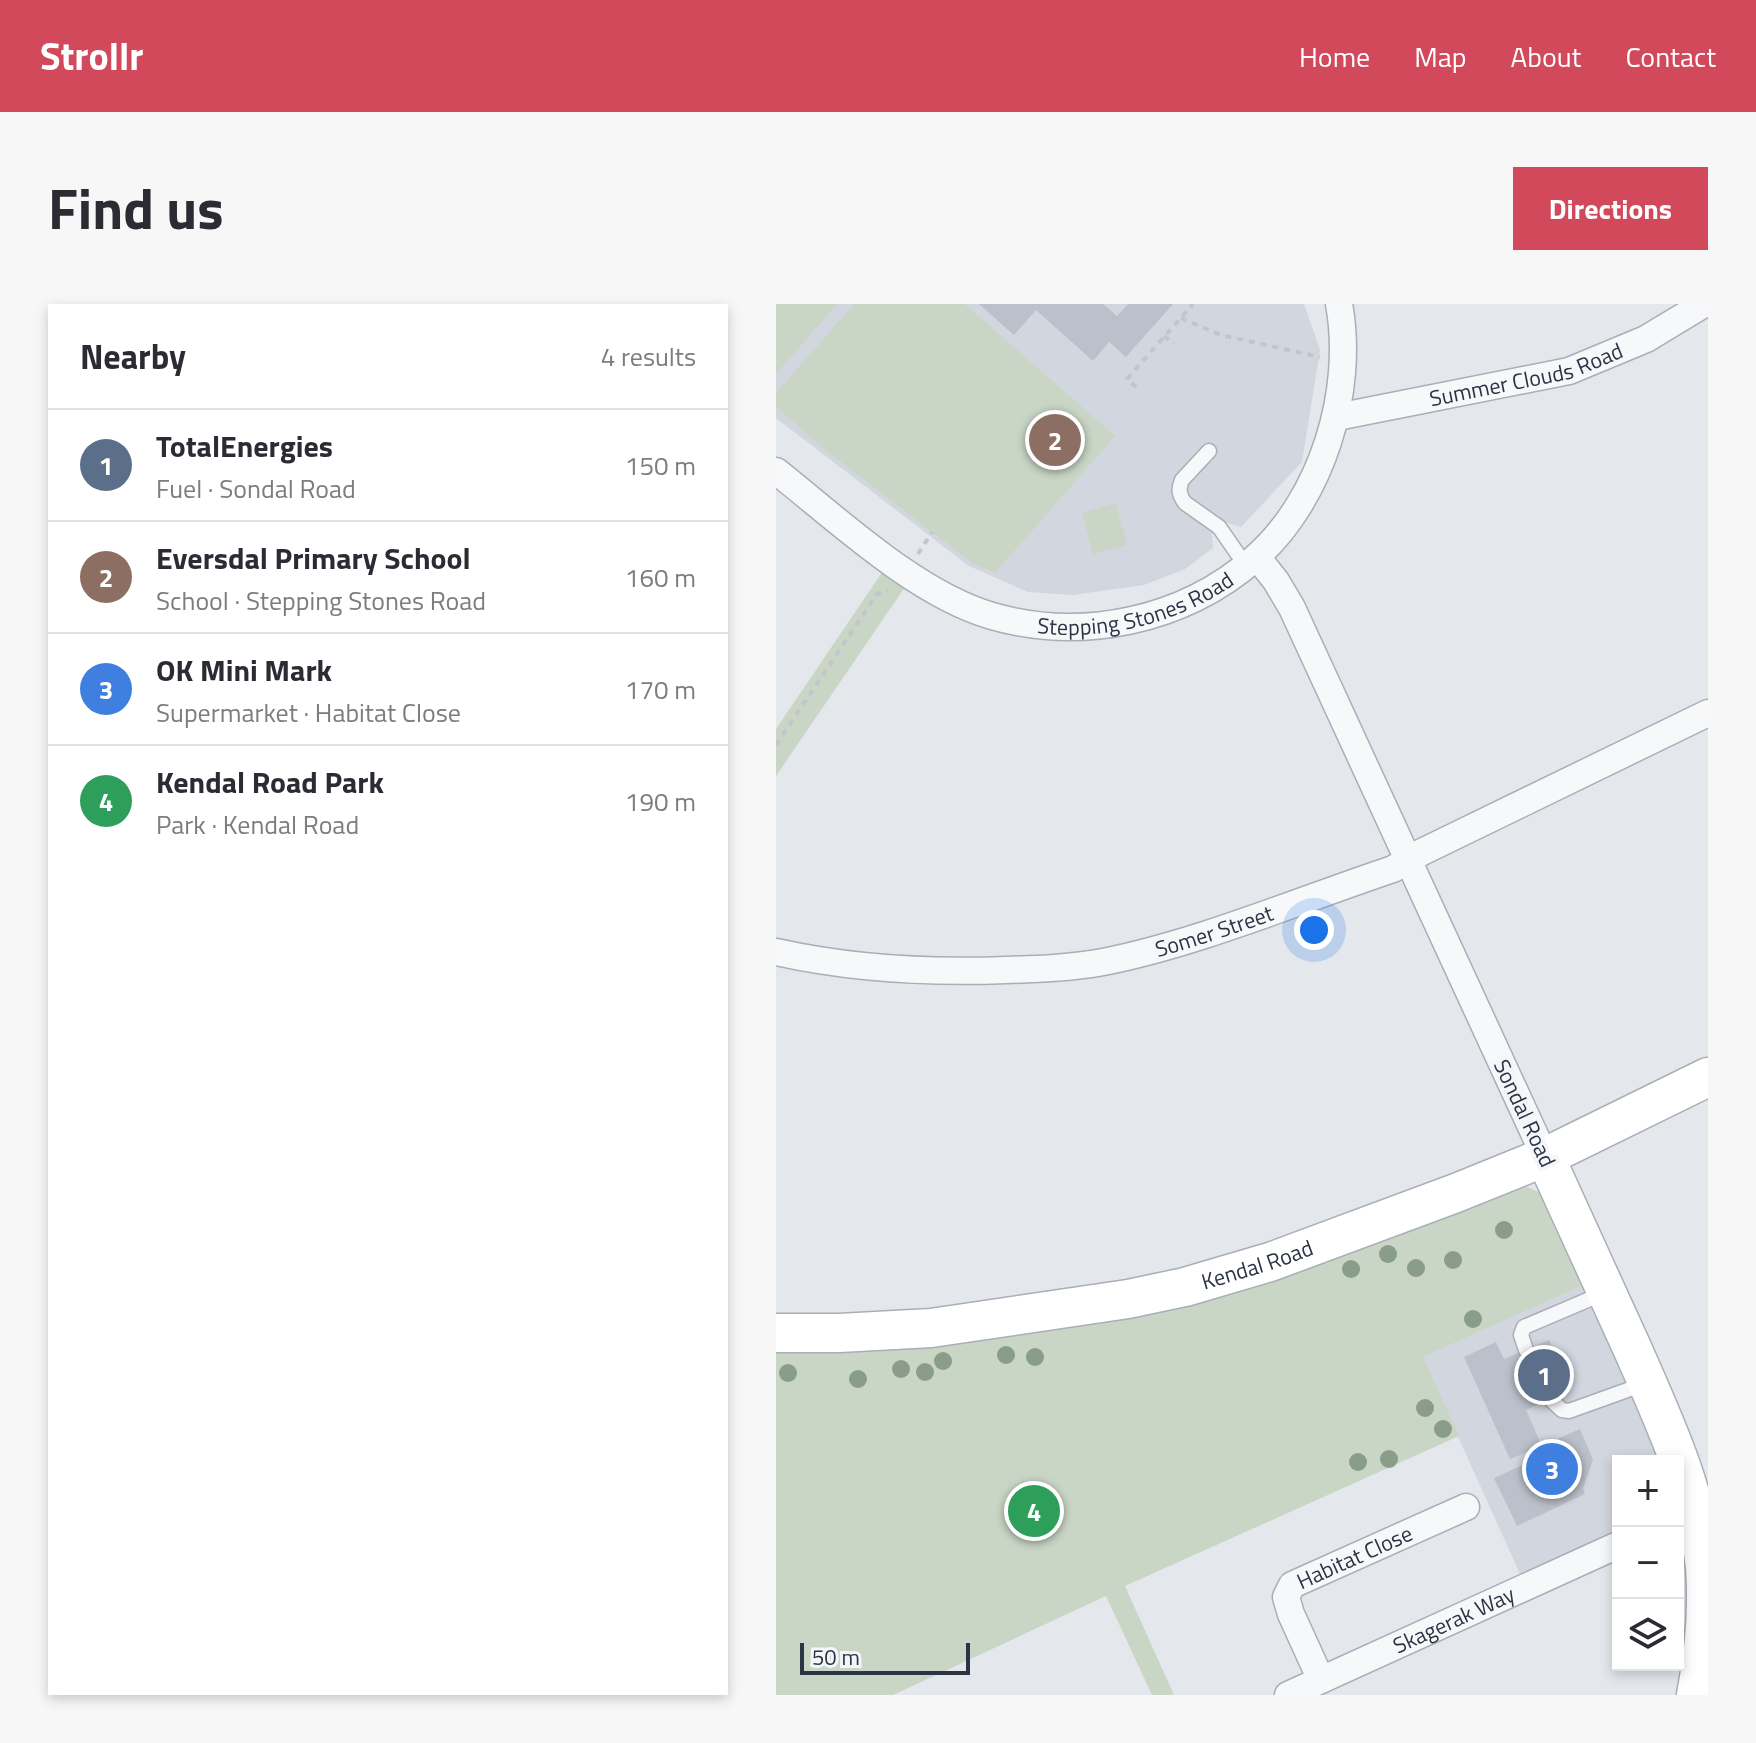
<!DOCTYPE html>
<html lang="en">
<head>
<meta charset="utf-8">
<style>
  body { margin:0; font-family:"Titillium Web",sans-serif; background:#f7f7f7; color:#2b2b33 }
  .controls { position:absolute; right:24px; bottom:24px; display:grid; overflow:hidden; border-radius:0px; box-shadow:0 4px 12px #0003 }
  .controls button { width:72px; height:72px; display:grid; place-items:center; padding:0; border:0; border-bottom:2px solid #e1e1e2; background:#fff; color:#2b2b33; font:40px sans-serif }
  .scale { position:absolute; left:24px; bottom:20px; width:170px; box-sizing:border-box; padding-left:8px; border:4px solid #2b3445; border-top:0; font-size:22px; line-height:28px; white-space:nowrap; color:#2b3445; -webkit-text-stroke:6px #f4f6f9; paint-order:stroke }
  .you { position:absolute; left:538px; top:626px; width:28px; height:28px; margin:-20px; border:6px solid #fff; border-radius:50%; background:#1a73e8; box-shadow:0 0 0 12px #1a73e833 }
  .badge { display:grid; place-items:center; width:52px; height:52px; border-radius:50%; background:#d1495b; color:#fff; font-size:26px; font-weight:700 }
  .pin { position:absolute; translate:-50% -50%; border:4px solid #fff; box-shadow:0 2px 8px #0006 }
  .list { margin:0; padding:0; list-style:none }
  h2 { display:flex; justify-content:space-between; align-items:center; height:104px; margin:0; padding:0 32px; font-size:34px }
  h2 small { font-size:26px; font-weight:400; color:#7c7c81 }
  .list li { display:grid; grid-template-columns:52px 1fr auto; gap:24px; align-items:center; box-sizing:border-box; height:112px; padding:0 32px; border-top:2px solid #e1e1e2 }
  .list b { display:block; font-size:30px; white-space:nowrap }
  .list p { margin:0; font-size:26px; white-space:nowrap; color:#7c7c81 }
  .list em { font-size:26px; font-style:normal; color:#7c7c81 }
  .icon { flex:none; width:44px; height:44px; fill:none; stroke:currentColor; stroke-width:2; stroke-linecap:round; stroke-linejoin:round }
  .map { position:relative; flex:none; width:932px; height:1391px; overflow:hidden; border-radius:0px }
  header { display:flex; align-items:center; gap:48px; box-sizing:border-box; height:112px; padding:0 40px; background:#d1495b; color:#fff }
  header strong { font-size:38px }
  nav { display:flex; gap:44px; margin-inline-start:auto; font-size:28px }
  .intro { display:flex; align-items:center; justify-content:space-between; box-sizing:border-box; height:192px; padding:0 48px }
  h1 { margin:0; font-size:56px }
  .button { padding:20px 36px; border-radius:0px; background:#d1495b; color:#fff; font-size:28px; font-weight:700 }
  main { display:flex; gap:48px; padding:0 48px }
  aside { flex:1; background:#fff; border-radius:0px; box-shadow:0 4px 12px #0003 }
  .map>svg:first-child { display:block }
  .built { fill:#d2d6de }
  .green { fill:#c9d6c5 }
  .building { fill:#bbc0ca }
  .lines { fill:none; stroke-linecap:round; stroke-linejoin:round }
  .lane-casing { stroke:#a9aeb7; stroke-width:17 }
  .street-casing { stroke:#a9aeb7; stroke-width:29 }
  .secondary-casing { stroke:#a9aeb7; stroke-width:41 }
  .path { stroke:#c2c5cb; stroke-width:4; stroke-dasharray:6 6; stroke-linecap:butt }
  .lane { stroke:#f7f8fa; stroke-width:14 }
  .street { stroke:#f7f8fa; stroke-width:26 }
  .secondary { stroke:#fff; stroke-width:38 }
  .tree { fill:#899d89 }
  .labels { text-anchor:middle; stroke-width:8; stroke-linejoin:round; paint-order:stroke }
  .street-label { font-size:22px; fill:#2b3445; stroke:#f4f6f9 }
</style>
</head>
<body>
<header>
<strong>Strollr</strong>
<nav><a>Home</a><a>Map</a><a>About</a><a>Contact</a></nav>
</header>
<div class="intro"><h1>Find us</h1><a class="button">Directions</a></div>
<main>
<aside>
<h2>Nearby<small>4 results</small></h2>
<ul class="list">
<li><span class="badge" style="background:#5c6f8a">1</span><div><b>TotalEnergies</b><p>Fuel · Sondal Road</p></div><em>150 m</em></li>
<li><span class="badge" style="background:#8d6e63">2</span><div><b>Eversdal Primary School</b><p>School · Stepping Stones Road</p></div><em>160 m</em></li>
<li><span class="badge" style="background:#3f7fe0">3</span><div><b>OK Mini Mark</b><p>Supermarket · Habitat Close</p></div><em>170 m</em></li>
<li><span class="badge" style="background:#2e9e5b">4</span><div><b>Kendal Road Park</b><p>Park · Kendal Road</p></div><em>190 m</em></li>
</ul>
</aside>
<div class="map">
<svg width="932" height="1391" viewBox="0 0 932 1391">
  <rect width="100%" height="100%" fill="#e4e7ec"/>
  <g class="built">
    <polygon points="0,0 528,0 544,46 526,158 465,223 448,218 436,228 437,244 409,265 368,281 297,291 252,288 193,262 0,114"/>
    <polygon points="810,980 888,1157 842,1157 842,1225 745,1272 646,1053"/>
  </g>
  <g class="green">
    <polygon points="0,0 61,0 0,70"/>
    <polygon points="78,0 189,0 339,132 219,269 195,258 48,145 0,103 0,89"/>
    <polygon points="340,199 351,241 317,250 306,209"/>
    <polygon points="107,267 129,283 0,472 0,425"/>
    <polygon points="739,882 749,882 765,889 810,980 647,1053 683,1132 349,1282 398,1391 376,1391 330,1292 117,1391 0,1391 0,1043 86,1043"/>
  </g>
  <g class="building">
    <polygon points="203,0 327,0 341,12 352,0 397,0 350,53 333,38 317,57 260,6 238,31"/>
    <polygon points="773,1036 795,1085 750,1106 766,1142 804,1125 817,1156 807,1184 809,1190 741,1222 718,1174 766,1152 762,1143 734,1155 688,1053 720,1038 728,1055"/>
  </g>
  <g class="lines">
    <defs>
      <g id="lane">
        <path d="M433 147 406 176C402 185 403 191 409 199L443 223 470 262"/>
        <polyline points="750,1046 745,1031 748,1023 828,989"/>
        <polyline points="774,1095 786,1106 793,1107 871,1079"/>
      </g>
      <g id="street">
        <path id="s1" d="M561 113 793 67 870 35 928 0"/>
        <path id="s2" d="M0 167C62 216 140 290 216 312 306 338 407 317 478 255 546 196 579 87 563 0"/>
        <polyline points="481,253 500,277 516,304 769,853"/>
        <path id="s3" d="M0 648C76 665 152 669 230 666 262 665 295 664 327 658 423 639 524 596 617 565L646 548 932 409"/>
        <path id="s4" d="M545 1376 515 1310 510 1293 516 1281 690 1203"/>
        <path id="s5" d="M512 1391 842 1241"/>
      </g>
      <g id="secondary">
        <path d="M769 853C798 917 828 982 857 1046 888 1117 921 1186 929 1264 932 1306 928 1350 920 1391"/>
        <path id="s6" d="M0 1029H63L155 1024 352 995 409 983 494 958 680 889 769 853 932 773"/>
      </g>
    </defs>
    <use href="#lane" class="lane-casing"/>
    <use href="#street" class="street-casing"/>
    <use href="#secondary" class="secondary-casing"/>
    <g class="path">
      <polyline points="405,14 445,31 544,53"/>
      <polyline points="388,32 398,40"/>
      <polyline points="360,83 351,75 417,0"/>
      <polyline points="142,250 156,228"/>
      <polyline points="0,441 101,290 112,286"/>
    </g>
    <use href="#lane" class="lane"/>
    <use href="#street" class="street"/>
    <use href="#secondary" class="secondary"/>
  </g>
  <g class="tree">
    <circle cx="728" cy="926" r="9"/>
    <circle cx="612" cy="950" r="9"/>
    <circle cx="677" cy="956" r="9"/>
    <circle cx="640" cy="964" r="9"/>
    <circle cx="575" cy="965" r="9"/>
    <circle cx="697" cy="1015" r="9"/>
    <circle cx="230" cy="1051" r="9"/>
    <circle cx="259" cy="1053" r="9"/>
    <circle cx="167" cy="1057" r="9"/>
    <circle cx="125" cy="1065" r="9"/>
    <circle cx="149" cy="1068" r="9"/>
    <circle cx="12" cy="1069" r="9"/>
    <circle cx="82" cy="1075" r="9"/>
    <circle cx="649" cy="1104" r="9"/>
    <circle cx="667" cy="1125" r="9"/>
    <circle cx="613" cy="1155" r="9"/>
    <circle cx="582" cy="1158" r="9"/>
  </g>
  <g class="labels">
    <g class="street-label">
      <text dy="8" stroke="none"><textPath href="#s1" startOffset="194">Summer Clouds Road</textPath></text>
      <text dy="8" stroke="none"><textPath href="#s2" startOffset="410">Stepping Stones Road</textPath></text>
      <text dy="8" stroke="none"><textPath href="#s3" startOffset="444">Somer Street</textPath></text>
      <text transform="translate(749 809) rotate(65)" y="8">Sondal Road</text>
      <text dy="8" stroke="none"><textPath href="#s6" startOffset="488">Kendal Road</textPath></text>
      <text dy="8" stroke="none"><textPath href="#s4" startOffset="172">Habitat Close</textPath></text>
      <text dy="8" stroke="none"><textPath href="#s5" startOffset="182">Skagerak Way</textPath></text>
    </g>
  </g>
</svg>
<div class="controls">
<button>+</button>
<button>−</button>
<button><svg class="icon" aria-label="layers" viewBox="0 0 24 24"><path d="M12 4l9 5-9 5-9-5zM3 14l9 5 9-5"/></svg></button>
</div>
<div class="scale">50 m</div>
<div class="you"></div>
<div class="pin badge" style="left:768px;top:1071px;background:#5c6f8a">1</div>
<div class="pin badge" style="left:279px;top:136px;background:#8d6e63">2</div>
<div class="pin badge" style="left:776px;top:1165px;background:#3f7fe0">3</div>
<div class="pin badge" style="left:258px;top:1207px;background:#2e9e5b">4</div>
</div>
</main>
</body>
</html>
